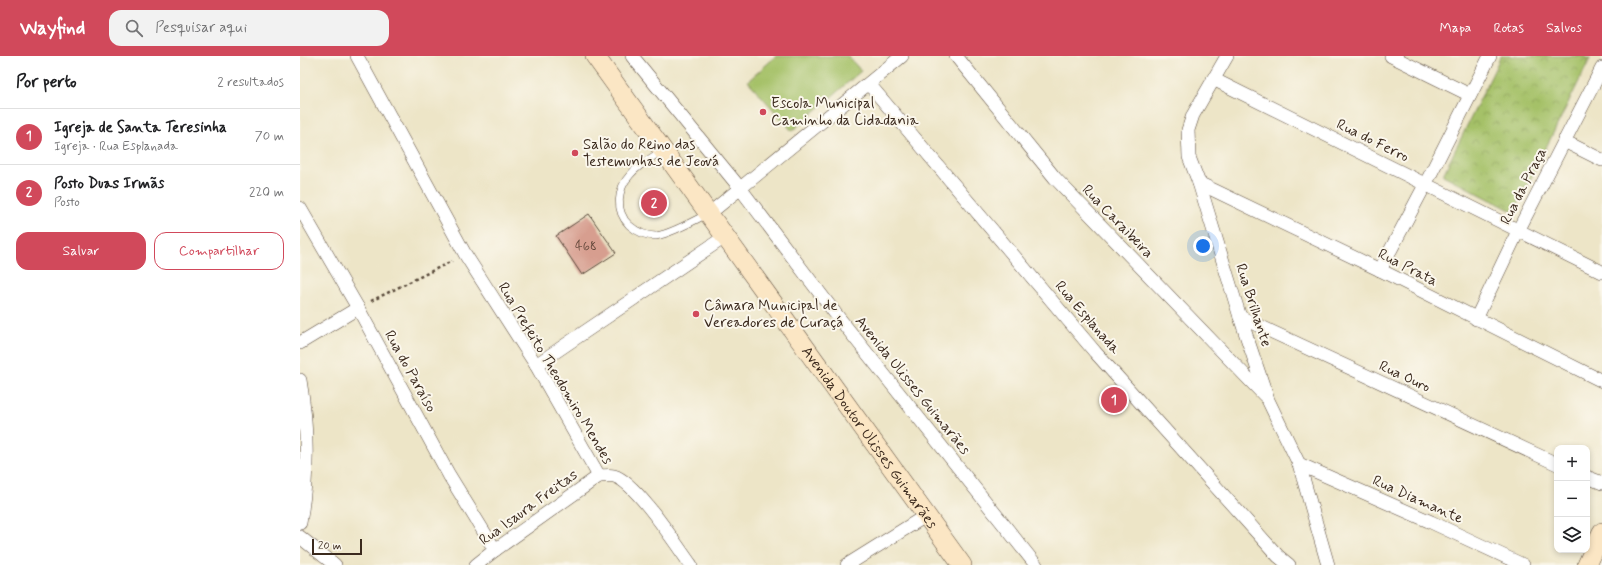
<!DOCTYPE html>
<html lang="pt">
<head>
<meta charset="utf-8">
<style>
  body { margin:0; font-family:Mynerve,sans-serif; background:#f2f2f2; color:#202124 }
  .controls { position:absolute; right:12px; bottom:12px; display:grid; overflow:hidden; border-radius:8px; box-shadow:0 2px 6px #0003 }
  .controls button { width:36px; height:36px; display:grid; place-items:center; padding:0; border:0; border-bottom:1px solid #e0e0e0; background:#fff; color:#202124; font:20px sans-serif }
  .scale { position:absolute; left:12px; bottom:10px; width:50px; box-sizing:border-box; padding-left:4px; border:2px solid #3b2a1e; border-top:0; font-size:11px; line-height:14px; white-space:nowrap; color:#3b2a1e; -webkit-text-stroke:3px #fbf7ec; paint-order:stroke }
  .you { position:absolute; left:903px; top:190px; width:14px; height:14px; margin:-10px; border:3px solid #fff; border-radius:50%; background:#1a73e8; box-shadow:0 0 0 6px #1a73e833 }
  .badge { display:grid; place-items:center; width:26px; height:26px; border-radius:50%; background:#d1495b; color:#fff; font-size:13px; font-weight:700 }
  .pin { position:absolute; translate:-50% -50%; border:2px solid #fff; box-shadow:0 1px 4px #0006 }
  .list { margin:0; padding:0; list-style:none }
  h2 { display:flex; justify-content:space-between; align-items:center; height:52px; margin:0; padding:0 16px; font-size:17px }
  h2 small { font-size:13px; font-weight:400; color:#757577 }
  .list li { display:grid; grid-template-columns:26px 1fr auto; gap:12px; align-items:center; box-sizing:border-box; height:56px; padding:0 16px; border-top:1px solid #e0e0e0 }
  .list b { display:block; font-size:15px; white-space:nowrap }
  .list p { margin:0; font-size:13px; white-space:nowrap; color:#757577 }
  .list em { font-size:13px; font-style:normal; color:#757577 }
  .actions { display:flex; gap:8px; padding:12px 16px }
  .actions a { flex:1; padding:9px 0; border:1px solid #d1495b; border-radius:12px; text-align:center; font-size:14px; color:#d1495b }
  .actions .main { background:#d1495b; color:#fff }
  .icon { flex:none; width:22px; height:22px; fill:none; stroke:currentColor; stroke-width:2; stroke-linecap:round; stroke-linejoin:round }
  .map { position:relative; flex:none; width:1302px; height:509px; overflow:hidden }
  header { display:flex; align-items:center; gap:24px; box-sizing:border-box; height:56px; padding:0 20px; background:#d1495b; color:#fff }
  header strong { font-size:19px }
  nav { display:flex; gap:22px; margin-inline-start:auto; font-size:14px }
  .search { width:280px; height:36px; background:#f2f2f2; display:flex; align-items:center; gap:10px; box-sizing:border-box; padding:0 14px; border-radius:12px; color:#757577; font-size:15px }
  main { display:flex }
  aside { flex:1; background:#fff }
  .map>svg:first-child { display:block }
  .park { fill:url(#park-crowns); stroke:#707643 }
  .garden { fill:#a5c168; stroke:#707643 }
  .building { fill:#d79e8f }
  .lines { fill:none; stroke-linecap:round; stroke-linejoin:round }
  .lane-casing { stroke:#564637; stroke-width:8 }
  .street-casing { stroke:#564637; stroke-width:14 }
  .secondary-casing { stroke:#564637; stroke-width:20 }
  .path { stroke:#564637; stroke-width:2.5; stroke-dasharray:3 3; stroke-linecap:butt }
  .lane { stroke:#fff; stroke-width:7 }
  .street { stroke:#fff; stroke-width:13 }
  .secondary { stroke:#fbe6c4; stroke-width:19 }
  .poi-dot { fill:#d1495b; stroke:#fbf7ec; stroke-width:1.5 }
  .labels { text-anchor:middle; stroke-width:4; stroke-linejoin:round; paint-order:stroke }
  .number-label { font-size:13px; fill:#62473a }
  .poi-label { font-size:15px; fill:#3b2a1e; stroke:#fbf7ec; text-anchor:start }
  .street-label { font-size:15px; fill:#3b2a1e; stroke:#fbf7ec }
</style>
</head>
<body>
<header>
<strong>Wayfind</strong>
<div class="search"><svg class="icon" aria-label="search" viewBox="0 0 24 24"><circle cx="10" cy="10" r="6"/><path d="M15 15l6 6"/></svg>Pesquisar aqui</div>
<nav><a>Mapa</a><a>Rotas</a><a>Salvos</a></nav>
</header>
<main>
<aside>
<h2>Por perto<small>2 resultados</small></h2>
<ul class="list">
<li><span class="badge">1</span><div><b>Igreja de Santa Teresinha</b><p>Igreja · Rua Esplanada</p></div><em>70 m</em></li>
<li><span class="badge">2</span><div><b>Posto Duas Irmãs</b><p>Posto</p></div><em>220 m</em></li>
</ul>
<div class="actions"><a class="main">Salvar</a><a>Compartilhar</a></div>
</aside>
<div class="map">
<svg width="1302" height="509" viewBox="0 0 1302 509">
  <defs>
    <pattern id="park-crowns" width="20" height="18" patternUnits="userSpaceOnUse"><rect width="20" height="18" fill="#a5c168"/><path d="M2 6a3 3 0 1 1 6 0M12 15a3 3 0 1 1 6 0" fill="none" stroke="#889d55"/></pattern>
  </defs>
  <rect width="100%" height="100%" fill="#fbf7ec"/>
  <filter id="ink" filterUnits="userSpaceOnUse"><feTurbulence type="fractalNoise" baseFrequency=".025" numOctaves="2"/><feDisplacementMap in="SourceGraphic" scale="8" xChannelSelector="R" yChannelSelector="G"/><feConvolveMatrix kernelMatrix="1 2 1 2 8 2 1 2 1" color-interpolation-filters="sRGB"/></filter>
  <filter id="wash" filterUnits="userSpaceOnUse"><feTurbulence type="fractalNoise" baseFrequency=".012" numOctaves="4" result="noise"/><feDisplacementMap in="SourceGraphic" scale="16" xChannelSelector="R" yChannelSelector="G"/><feGaussianBlur stdDeviation="0.9" result="paint"/><feColorMatrix in="noise" values="0 0 0 0 0 0 0 0 0 0 0 0 0 0 0 0 0 1.4 0 .05"/><feComposite in="paint" operator="in"/></filter>
  <g filter="url(#wash)">
    <rect width="100%" height="100%" fill="#ede5c7"/>
    <polygon class="park" points="1201,0 1284,0 1290,3 1214,156 1143,119"/>
    <polygon class="garden" points="476,0 548,0 561,15 492,75 448,25"/>
    <g id="blocks">
      <polygon class="building" points="289,158 316,197 282,219 256,180"/>
    </g>
  </g>
  <g filter="url(#ink)">
    <use href="#blocks" fill-opacity="0" stroke="#564637" stroke-width="1"/>
    <g class="lines">
      <defs>
        <path id="lane" d="M362 95C351 102 338 109 330 119 317 133 315 155 329 169 337 176 345 180 356 180 370 178 394 165 407 158"/>
        <g id="street">
          <path d="M57 0 165 198 236 309 299 420C303 420 310 419 314 420 336 426 377 490 391 509"/>
          <polyline points="332,0 440,132 535,257 736,509"/>
          <polyline points="656,0 755,122 965,340"/>
          <polyline points="927,0 893,59 888,74 889,101 899,127 940,261 968,344 999,408 1028,509"/>
          <polyline points="1091,0 1170,39"/>
          <polyline points="913,23 1302,216"/>
          <polyline points="569,28 795,296 978,500 989,509"/>
          <polyline points="1264,85 1302,104"/>
          <polyline points="899,127 1080,214 1302,325"/>
          <polyline points="0,152 58,252 149,419 195,494"/>
          <polyline points="410,157 602,0"/>
          <polyline points="1080,214 1125,129 1190,0"/>
          <polyline points="940,261 1257,408"/>
          <polyline points="1176,263 1218,175 1302,12"/>
          <polyline points="0,287 58,252"/>
          <polyline points="236,309 426,180"/>
          <path d="M0 324C8 370 8 421 0 467"/>
          <polyline points="999,408 1131,466 1223,509"/>
          <polyline points="1287,421 1302,427"/>
          <polyline points="0,481 35,509"/>
          <polyline points="176,509 195,494 299,420"/>
          <polyline points="547,509 627,459"/>
        </g>
        <g id="secondary">
          <path id="s1" d="M295 0 662 509"/>
          <polyline points="1287,509 1302,476"/>
        </g>
      </defs>
      <use href="#lane" class="lane-casing"/>
      <use href="#street" class="street-casing"/>
      <use href="#secondary" class="secondary-casing"/>
      <polyline class="path" points="71,245 152,205"/>
      <use href="#lane" class="lane"/>
      <use href="#street" class="street"/>
      <use href="#secondary" class="secondary"/>
    </g>
  </g>
  <g class="poi-dot">
    <circle cx="463" cy="56" r="4"/>
    <circle cx="275" cy="97" r="4"/>
    <circle cx="396" cy="258" r="4"/>
  </g>
  <g class="labels">
    <g class="number-label">
      <text x="286" y="194">468</text>
    </g>
    <g class="poi-label">
      <text x="471" y="52">Escola Municipal<tspan x="471" dy="17">Caminho da Cidadania</tspan></text>
      <text x="283" y="93">Salão do Reino das<tspan x="283" dy="17">Testemunhas de Jeová</tspan></text>
      <text x="404" y="254">Câmara Municipal de<tspan x="404" dy="17">Vereadores de Curaçá</tspan></text>
    </g>
    <g class="street-label">
      <text transform="translate(1073 84) rotate(26)" y="5">Rua do Ferro</text>
      <text transform="translate(1223 130) rotate(-63)" y="5">Rua da Praça</text>
      <text transform="translate(818 165) rotate(46)" y="5">Rua Caraibeira</text>
      <text transform="translate(1108 211) rotate(27)" y="5">Rua Prata</text>
      <text transform="translate(954 249) rotate(72)" y="5">Rua Brilhante</text>
      <text transform="translate(788 261) rotate(49)" y="5">Rua Esplanada</text>
      <text transform="translate(111 315) rotate(61)" y="5">Rua do Paraíso</text>
      <text transform="translate(256 317) rotate(59)" y="5">Rua Prefeito Theodomiro Mendes</text>
      <text transform="translate(1105 320) rotate(25)" y="5">Rua Ouro</text>
      <text transform="translate(613 329) rotate(51)" y="5">Avenida Ulisses Guimarães</text>
      <text dy="5" stroke="none"><textPath href="#s1" startOffset="470">Avenida Doutor Ulisses Guimarães</textPath></text>
      <text transform="translate(1118 443) rotate(24)" y="5">Rua Diamante</text>
      <text transform="translate(228 451) rotate(-36)" y="5">Rua Isaura Freitas</text>
    </g>
  </g>
</svg>
<div class="controls">
<button>+</button>
<button>−</button>
<button><svg class="icon" aria-label="layers" viewBox="0 0 24 24"><path d="M12 4l9 5-9 5-9-5zM3 14l9 5 9-5"/></svg></button>
</div>
<div class="scale">20 m</div>
<div class="you"></div>
<div class="pin badge" style="left:814px;top:344px">1</div>
<div class="pin badge" style="left:354px;top:147px">2</div>
</div>
</main>
</body>
</html>
